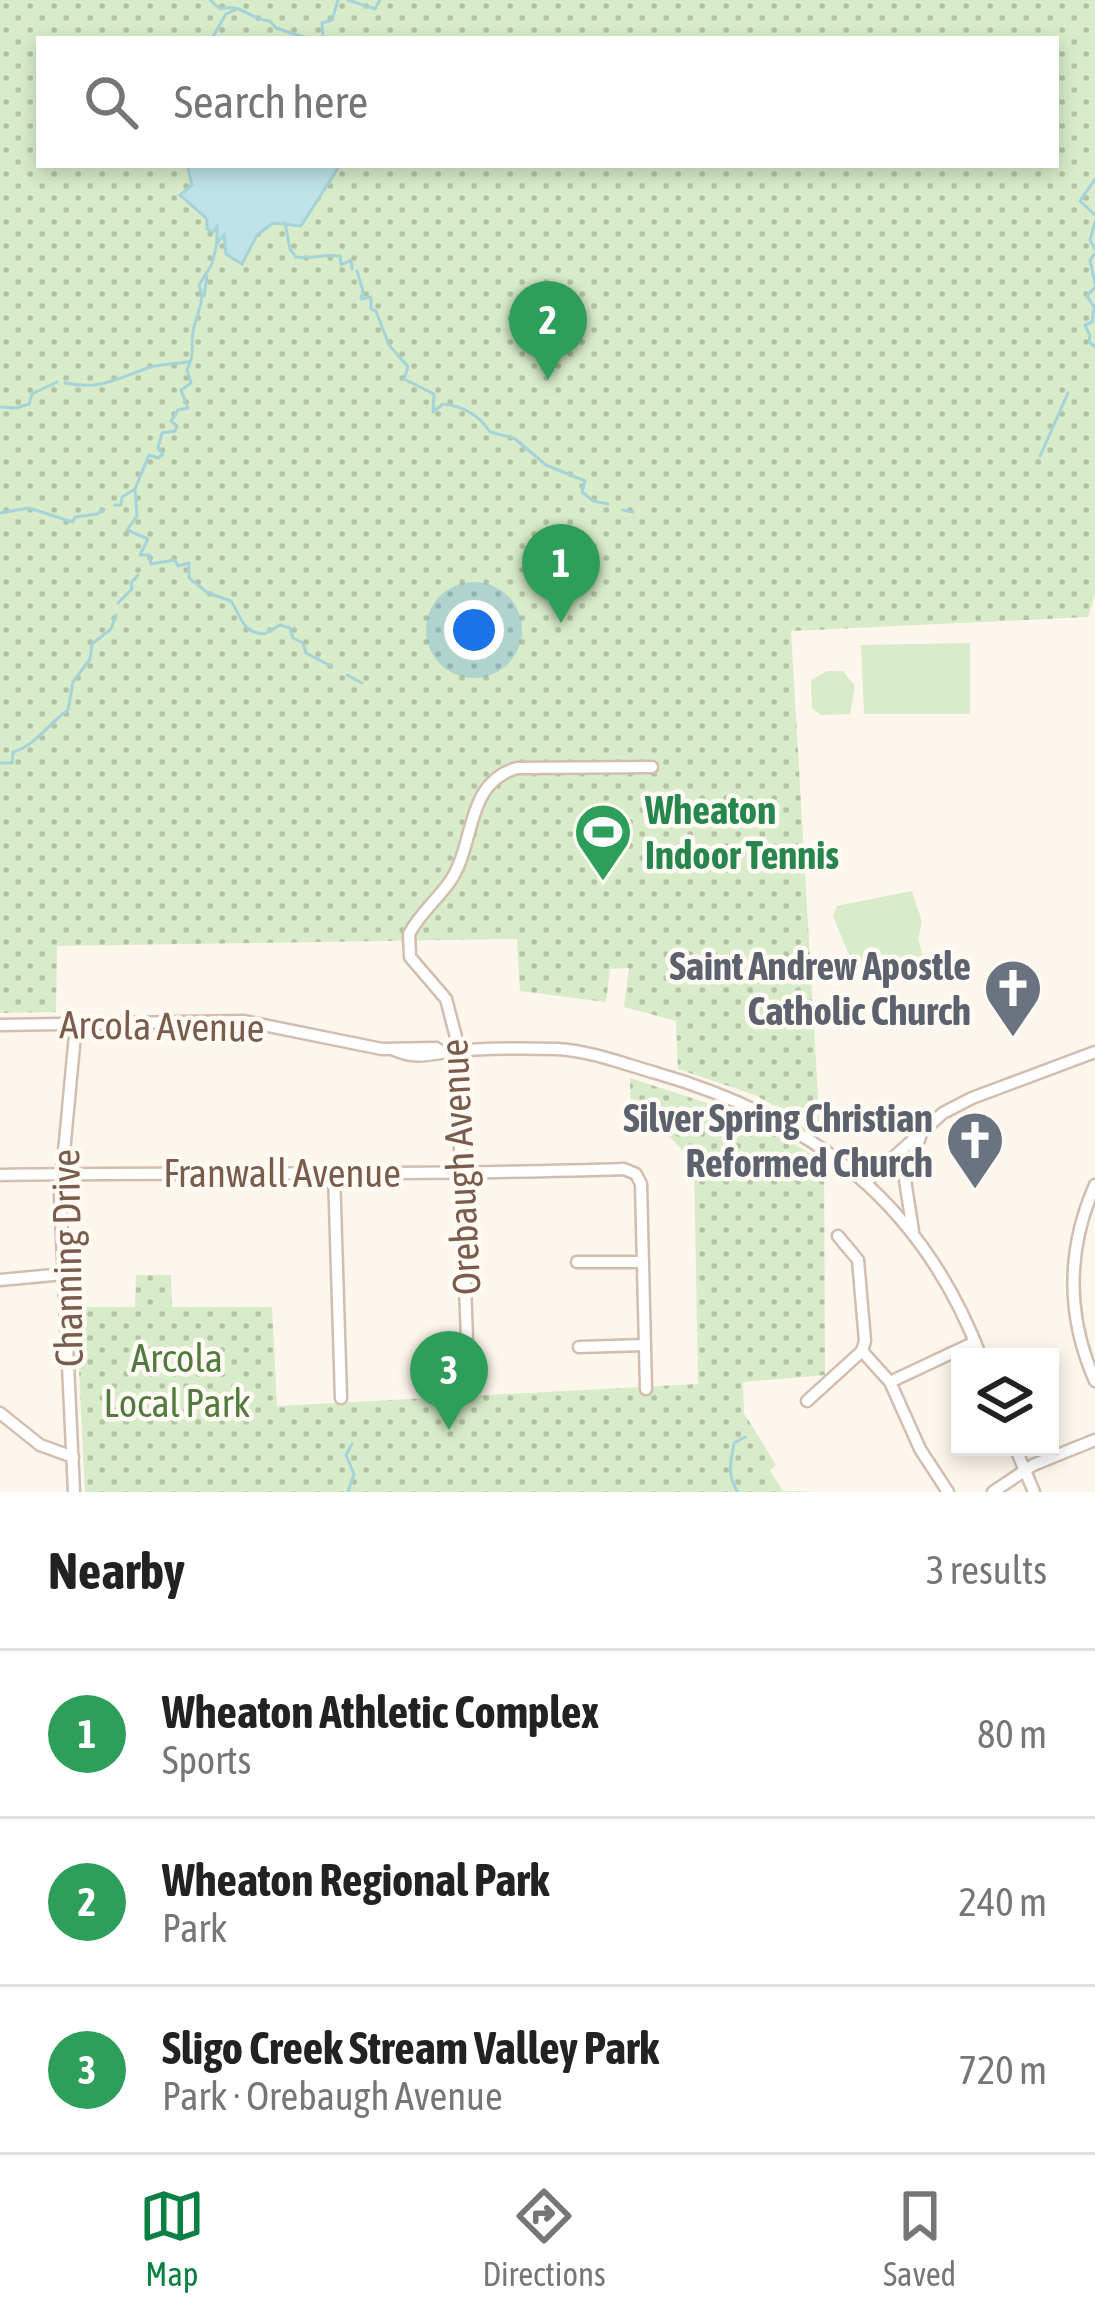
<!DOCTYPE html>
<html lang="en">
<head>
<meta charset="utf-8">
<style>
  body { margin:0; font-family:"Asap Condensed",sans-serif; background:#f2f2f2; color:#222 }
  .controls { position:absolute; right:36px; bottom:36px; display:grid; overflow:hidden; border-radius:0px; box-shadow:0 6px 18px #0003 }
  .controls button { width:108px; height:108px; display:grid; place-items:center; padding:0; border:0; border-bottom:3px solid #e0e0e0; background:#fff; color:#222; font:60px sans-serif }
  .you { position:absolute; left:474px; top:630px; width:42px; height:42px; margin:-30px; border:9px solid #fff; border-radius:50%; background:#1a73e8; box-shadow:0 0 0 18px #1a73e833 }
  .badge { display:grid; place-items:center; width:78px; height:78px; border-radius:50%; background:#0b8043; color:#fff; font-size:39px; font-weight:700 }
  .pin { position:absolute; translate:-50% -99px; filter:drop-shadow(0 3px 6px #0008) }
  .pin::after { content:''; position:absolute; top:63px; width:42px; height:36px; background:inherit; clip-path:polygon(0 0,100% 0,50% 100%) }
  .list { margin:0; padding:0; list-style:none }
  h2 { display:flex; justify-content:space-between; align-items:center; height:156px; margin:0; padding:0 48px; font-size:51px }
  h2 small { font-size:39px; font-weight:400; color:#767676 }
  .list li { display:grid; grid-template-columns:78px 1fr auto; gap:36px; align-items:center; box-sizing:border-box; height:168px; padding:0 48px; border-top:3px solid #e0e0e0 }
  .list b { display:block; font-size:45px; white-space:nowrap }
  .list p { margin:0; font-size:39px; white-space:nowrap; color:#767676 }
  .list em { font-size:39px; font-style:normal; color:#767676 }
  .icon { flex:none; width:66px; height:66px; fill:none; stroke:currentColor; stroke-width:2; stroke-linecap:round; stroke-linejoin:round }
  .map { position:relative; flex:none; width:1095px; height:1492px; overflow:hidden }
  .search { position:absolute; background:#fff; box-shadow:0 6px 18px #0003; left:36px; right:36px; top:36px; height:132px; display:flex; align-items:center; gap:30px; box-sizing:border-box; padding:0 42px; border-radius:0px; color:#767676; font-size:45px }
  .sheet { height:660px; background:#fff }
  nav { display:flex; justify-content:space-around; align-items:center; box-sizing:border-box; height:168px; border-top:3px solid #e0e0e0; background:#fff; font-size:33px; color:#767676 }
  nav a { display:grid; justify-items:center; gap:6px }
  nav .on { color:#0b8043 }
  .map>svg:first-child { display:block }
  .grass { fill:#d8ecc9 }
  .park { fill:url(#park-dots); fill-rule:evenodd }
  .water { fill:#bfe3e8; stroke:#a5d3da; stroke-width:3 }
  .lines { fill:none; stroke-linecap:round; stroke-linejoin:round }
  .stream { stroke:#a5d3da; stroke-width:3 }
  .minor-casing { stroke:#d1beb0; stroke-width:15 }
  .minor { stroke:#fff; stroke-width:10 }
  .labels { text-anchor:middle; stroke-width:9; stroke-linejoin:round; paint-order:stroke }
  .leisure-label { font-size:39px; font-weight:bold; fill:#27864d; stroke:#fffaf3; text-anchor:start }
  .worship-label { font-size:39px; font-weight:bold; fill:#5b616d; stroke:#fffaf3; text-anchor:end }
  .street-label { font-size:39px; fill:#7a5c4d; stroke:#fffaf3 }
  .park-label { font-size:39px; fill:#537a41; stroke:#fffaf3 }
</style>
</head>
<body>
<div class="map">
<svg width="1095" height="1492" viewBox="0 0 1095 1492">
  <defs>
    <pattern id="park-dots" width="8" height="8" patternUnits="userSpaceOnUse" patternTransform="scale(3)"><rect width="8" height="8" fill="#d8ecc9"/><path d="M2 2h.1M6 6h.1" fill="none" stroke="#b4c2a5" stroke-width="1.8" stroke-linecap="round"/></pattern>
  </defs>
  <rect width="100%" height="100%" fill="#fdf6ec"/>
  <g class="grass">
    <polygon points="970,643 970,714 864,714 861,645"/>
    <polygon points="827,671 843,671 855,686 850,714 821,715 812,708 811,680"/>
    <polygon points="912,891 922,922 918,939 924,959 894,969 892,966 881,973 854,967 833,916 837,906"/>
  </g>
  <g class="park">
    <path d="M0 0H1095V594L1088 617 791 631 820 1131 755 1095 678 1069 676 1021 624 1007 629 968 610 969 606 1002 520 991 517 939 57 946 56 1012 0 1013ZM39 39H1056V165H39Z"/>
    <polygon points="630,1078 750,1117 824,1162 825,1375 743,1382 744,1413 776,1465 770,1470 783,1491 822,1492 85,1492 76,1307 135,1307 136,1275 171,1275 172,1307 272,1307 277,1406 698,1384 694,1163 671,1138 623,1117 631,1116"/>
  </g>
  <polygon class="water" points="187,165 340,165 301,226 273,223 257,235 242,264 226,254 224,235 217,243 217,227 213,232 207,229 207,219 180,195 192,185"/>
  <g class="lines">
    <g class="stream">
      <path d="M210 0 220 9C243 3 252 21 270 21L276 28 310 39"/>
      <polyline points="348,0 375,9 380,0"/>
      <polyline points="212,38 226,14 237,9"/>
      <polyline points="323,39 322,23 332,20 338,0"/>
      <polyline points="1095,179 1080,201 1095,215"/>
      <polyline points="1095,222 1090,240 1095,249"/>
      <path d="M285 223 290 249 296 257C312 259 325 254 340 256L341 265 351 260 352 269"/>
      <path d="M217 243 212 264 199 285C206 302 196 314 193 332 190 350 196 349 187 370L191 383 181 390 188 408 178 410 171 421 177 426 175 431 162 433 158 448 163 454 158 458 149 455 135 489 137 516 127 530 148 539 140 555H149L151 564 175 560 178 566 189 563V578L208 593 231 601C241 616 242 633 264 634L280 625 290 628 293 638 303 643 306 653 331 666"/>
      <polyline points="1095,253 1090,260 1095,284"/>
      <path d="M357 271 363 291 361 299 371 297V309L376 311 389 345 408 367 404 379 434 394 433 412 443 404C463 406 479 415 490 432L514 438 546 465 585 481 582 492 593 501 608 504"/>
      <polyline points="1095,287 1087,296 1094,307 1092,322 1085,325 1090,336 1089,342 1095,347"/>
      <polyline points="204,296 207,276"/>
      <path d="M65 383C101 390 116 379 148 368 160 364 175 364 188 362"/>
      <polyline points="0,407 16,408 29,404 32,394 57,382"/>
      <polyline points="1040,456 1068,393"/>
      <polyline points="115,505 121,505 122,497 135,489"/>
      <polyline points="623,510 633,512"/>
      <polyline points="0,513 29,508 73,522 75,517 97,514 104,509"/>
      <polyline points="118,603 132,589 131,583 138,575"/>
      <polyline points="347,675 362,683"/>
      <path d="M0 763H12L13 752C34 747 49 723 68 710L73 682 90 659 92 644 111 629 116 615"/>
      <polyline points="348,1492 354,1474 346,1455 352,1444"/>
      <path d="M738 1492C726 1474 731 1462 734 1443L745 1437"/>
    </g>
    <defs>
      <g id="minor">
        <polyline points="0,1025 244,1021 382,1049 436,1048 442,1052"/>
        <path d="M394 1050C414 1059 427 1055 447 1052 482 1048 522 1048 557 1049 591 1051 624 1064 656 1073 812 1118 922 1202 981 1357"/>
        <polyline points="334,1173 341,1398"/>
        <path d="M0 1175C208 1172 416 1176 624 1169L636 1174 641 1184 646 1389"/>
        <polyline points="867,1181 943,1113 972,1098 1095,1052"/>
        <path d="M1095 1185C1066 1251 1066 1315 1095 1381"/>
        <polyline points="913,1231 905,1180 921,1134"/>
        <polyline points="577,1262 643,1262"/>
        <polyline points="0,1280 64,1274"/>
        <polyline points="579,1347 645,1345"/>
        <polyline points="862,1351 890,1382 920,1449 948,1492"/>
        <polyline points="890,1382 975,1342"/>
        <path d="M469 1395 456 1037 446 999 410 957 409 934C420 913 438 899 451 880 476 841 465 783 517 768L652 767"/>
        <polyline points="807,1401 862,1351 865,1341 858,1260 838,1236"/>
        <polyline points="0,1413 40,1445 73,1457"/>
        <polyline points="1015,1447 1034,1492"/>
        <polyline points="74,1492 60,1195 76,1024"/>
        <polyline points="993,1492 1033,1465 1095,1440"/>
      </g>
    </defs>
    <use href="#minor" class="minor-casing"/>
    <use href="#minor" class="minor"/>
  </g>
  <defs>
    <symbol id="stadium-pin" viewBox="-11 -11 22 30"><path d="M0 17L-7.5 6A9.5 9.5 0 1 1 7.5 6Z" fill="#2e9e5b" stroke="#fffaf3"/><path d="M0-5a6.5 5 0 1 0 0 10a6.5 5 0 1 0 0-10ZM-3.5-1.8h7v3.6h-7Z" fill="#fff"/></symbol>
    <symbol id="church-pin" viewBox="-11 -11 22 30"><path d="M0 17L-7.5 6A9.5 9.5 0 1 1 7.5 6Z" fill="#6b7280" stroke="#fffaf3"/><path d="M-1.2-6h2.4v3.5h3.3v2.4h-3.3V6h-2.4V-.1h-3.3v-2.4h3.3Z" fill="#fff"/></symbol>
  </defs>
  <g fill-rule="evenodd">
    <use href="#stadium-pin" x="570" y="799" width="66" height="90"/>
    <use href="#church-pin" x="980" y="955" width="66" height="90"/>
    <use href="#church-pin" x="942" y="1107" width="66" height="90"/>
  </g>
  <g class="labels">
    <g class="leisure-label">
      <text x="645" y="824">Wheaton<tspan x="645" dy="45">Indoor Tennis</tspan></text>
    </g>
    <g class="worship-label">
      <text x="971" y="980">Saint Andrew Apostle<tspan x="971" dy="45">Catholic Church</tspan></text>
      <text x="933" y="1132">Silver Spring Christian<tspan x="933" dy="45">Reformed Church</tspan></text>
    </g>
    <g class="street-label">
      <text transform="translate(162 1026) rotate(1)" y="14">Arcola Avenue</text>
      <text transform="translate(460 1167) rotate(-93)" y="14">Orebaugh Avenue</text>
      <text x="282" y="1187">Franwall Avenue</text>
      <text transform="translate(67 1258) rotate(-91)" y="14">Channing Drive</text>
    </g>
    <g class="park-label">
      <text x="177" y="1372">Arcola<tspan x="177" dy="45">Local Park</tspan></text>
    </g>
  </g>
</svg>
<div class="controls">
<button><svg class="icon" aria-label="layers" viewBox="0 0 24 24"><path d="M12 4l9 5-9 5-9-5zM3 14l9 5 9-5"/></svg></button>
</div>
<div class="you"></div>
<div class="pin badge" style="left:561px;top:623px;background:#2e9e5b">1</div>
<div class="pin badge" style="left:548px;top:380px;background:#2e9e5b">2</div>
<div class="pin badge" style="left:449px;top:1430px;background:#2e9e5b">3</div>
<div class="search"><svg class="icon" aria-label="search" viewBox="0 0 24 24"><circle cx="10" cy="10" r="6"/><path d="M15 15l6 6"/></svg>Search here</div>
</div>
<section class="sheet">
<h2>Nearby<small>3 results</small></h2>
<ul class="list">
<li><span class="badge" style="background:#2e9e5b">1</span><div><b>Wheaton Athletic Complex</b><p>Sports</p></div><em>80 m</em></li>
<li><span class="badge" style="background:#2e9e5b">2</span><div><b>Wheaton Regional Park</b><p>Park</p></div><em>240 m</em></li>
<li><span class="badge" style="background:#2e9e5b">3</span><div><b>Sligo Creek Stream Valley Park</b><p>Park · Orebaugh Avenue</p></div><em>720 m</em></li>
</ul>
</section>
<nav>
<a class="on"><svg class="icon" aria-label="map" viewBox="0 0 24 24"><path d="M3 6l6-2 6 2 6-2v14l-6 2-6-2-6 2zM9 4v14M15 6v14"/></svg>Map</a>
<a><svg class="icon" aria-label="directions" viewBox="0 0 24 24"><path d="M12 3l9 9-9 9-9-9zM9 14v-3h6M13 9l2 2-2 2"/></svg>Directions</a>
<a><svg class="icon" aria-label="saved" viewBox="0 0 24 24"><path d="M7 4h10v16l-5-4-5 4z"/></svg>Saved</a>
</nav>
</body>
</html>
